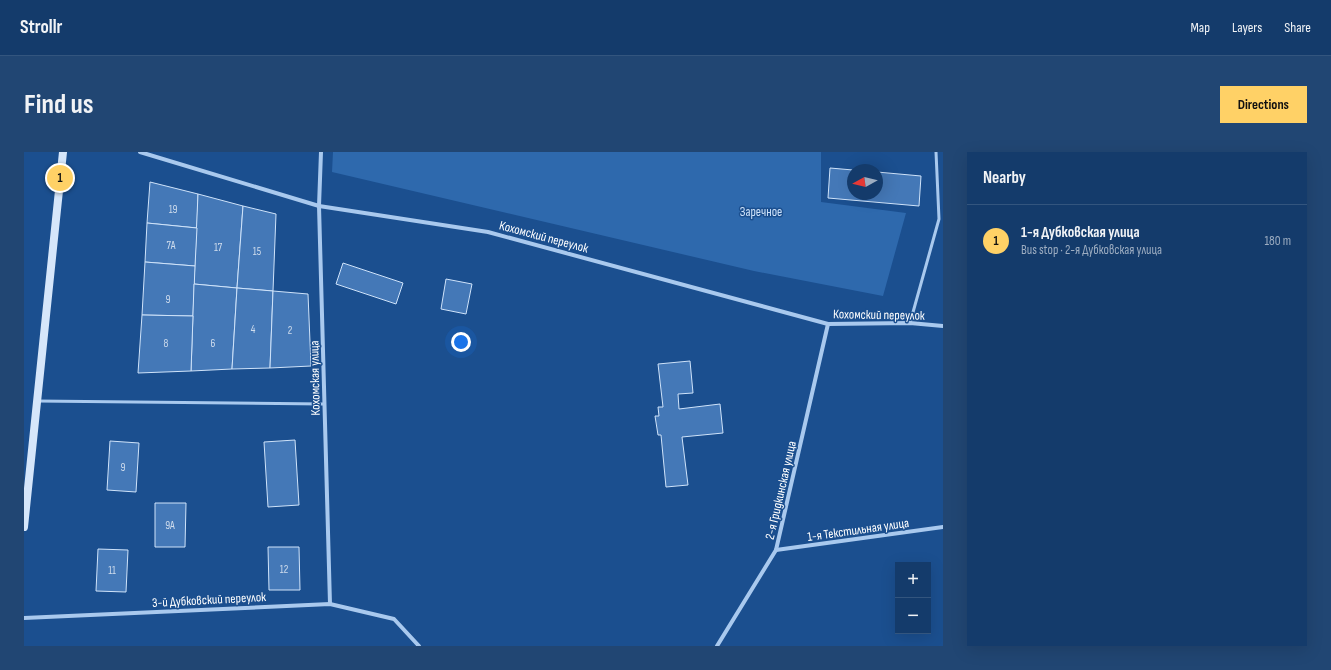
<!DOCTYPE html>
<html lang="en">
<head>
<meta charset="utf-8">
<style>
  body { margin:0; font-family:"Sofia Sans Condensed",sans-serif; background:#214673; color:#f1f3f6 }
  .controls { position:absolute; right:12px; bottom:12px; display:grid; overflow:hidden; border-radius:0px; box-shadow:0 4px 16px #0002 }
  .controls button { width:36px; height:36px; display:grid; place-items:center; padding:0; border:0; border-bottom:1px solid #33557e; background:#143b6b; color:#f1f3f6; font:20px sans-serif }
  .compass { position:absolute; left:823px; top:12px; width:36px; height:36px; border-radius:50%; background:#143b6b; box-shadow:0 4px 16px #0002; rotate:262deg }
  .you { position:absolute; left:437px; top:190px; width:14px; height:14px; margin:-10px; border:3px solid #fff; border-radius:50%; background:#1a73e8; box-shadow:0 0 0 6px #1a73e833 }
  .badge { display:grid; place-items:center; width:26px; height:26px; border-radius:50%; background:#ffd166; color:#111; font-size:13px; font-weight:700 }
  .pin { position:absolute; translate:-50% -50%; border:2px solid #fff; box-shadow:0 1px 4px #0006 }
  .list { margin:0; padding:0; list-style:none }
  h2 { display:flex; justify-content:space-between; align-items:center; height:52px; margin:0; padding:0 16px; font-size:17px }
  h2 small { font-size:13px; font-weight:400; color:#9dadc1 }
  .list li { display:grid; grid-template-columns:26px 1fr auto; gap:12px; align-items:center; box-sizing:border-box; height:72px; padding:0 16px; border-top:1px solid #33557e }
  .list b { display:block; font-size:15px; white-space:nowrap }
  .list p { margin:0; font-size:13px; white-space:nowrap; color:#9dadc1 }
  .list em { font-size:13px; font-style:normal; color:#9dadc1 }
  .map { position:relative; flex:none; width:919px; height:494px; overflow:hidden; border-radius:0px }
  header { display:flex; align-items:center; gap:24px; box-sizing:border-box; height:56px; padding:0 20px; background:#143b6b; border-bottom:1px solid #33557e }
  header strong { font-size:19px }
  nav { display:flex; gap:22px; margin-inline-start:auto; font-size:14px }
  .intro { display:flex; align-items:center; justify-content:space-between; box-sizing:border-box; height:96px; padding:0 24px }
  h1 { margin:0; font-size:28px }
  .button { padding:10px 18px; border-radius:0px; background:#ffd166; color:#111; font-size:14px; font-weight:700 }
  main { display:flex; gap:24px; padding:0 24px }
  aside { flex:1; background:#143b6b; border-radius:0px; box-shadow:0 4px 16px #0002 }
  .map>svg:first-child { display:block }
  .green { fill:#2e69ad }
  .building { fill:#4478b7; stroke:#cfe3fa }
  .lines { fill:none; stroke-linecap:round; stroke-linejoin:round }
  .service { stroke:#a9c9ee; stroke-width:3 }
  .minor { stroke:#a9c9ee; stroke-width:4 }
  .secondary { stroke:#d6e6fa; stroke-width:8 }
  .labels { text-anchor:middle; stroke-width:3; stroke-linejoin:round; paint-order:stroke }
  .number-label { font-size:11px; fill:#d0dded }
  .park-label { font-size:13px; fill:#cfe3fa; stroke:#1b4f8f }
  .street-label { font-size:13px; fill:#fff; stroke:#1b4f8f }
</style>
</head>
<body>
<header>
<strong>Strollr</strong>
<nav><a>Map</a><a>Layers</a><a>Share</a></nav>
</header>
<div class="intro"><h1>Find us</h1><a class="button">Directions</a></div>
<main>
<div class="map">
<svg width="919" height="494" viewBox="0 0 919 494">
  <rect width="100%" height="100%" fill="#1b4f8f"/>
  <polygon class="green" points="309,0 797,0 797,50 882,61 859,144 730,119 308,20"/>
  <g class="building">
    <polygon points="806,16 829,18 829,42 853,42 853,20 897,24 895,54 804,46"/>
    <polygon points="126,30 174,42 173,76 123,71"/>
    <polygon points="174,42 219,54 213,136 170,132"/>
    <polygon points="219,54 252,62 249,139 213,136"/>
    <polygon points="123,71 173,76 171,114 121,110"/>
    <polygon points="121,110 171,114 169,164 118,163"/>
    <polygon points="319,111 379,131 372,152 312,132"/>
    <polygon points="422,127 448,132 442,162 417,157"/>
    <polygon points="170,132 213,136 208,217 167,219"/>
    <polygon points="213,136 249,139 246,216 208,217"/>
    <polygon points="249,139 284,142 287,214 246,216"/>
    <polygon points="118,163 169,164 167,219 114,221"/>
    <polygon points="666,209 669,241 654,242 655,257 696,252 699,281 658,285 664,333 642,335 637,283 634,283 631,264 635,264 634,255 639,255 634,212"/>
    <polygon points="271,288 275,353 244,355 240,290"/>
    <polygon points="86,289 115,291 112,340 83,338"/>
    <polygon points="131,351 162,351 161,395 131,395"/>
    <polygon points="244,395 275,395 276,438 245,438"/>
    <polygon points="74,397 104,398 102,440 72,439"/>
  </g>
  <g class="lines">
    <g class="service">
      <polyline points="886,171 915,67 912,0"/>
      <polyline points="13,249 300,252"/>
    </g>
    <g class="minor">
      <polyline points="116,0 295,54 464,80 804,172 886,171 919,174"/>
      <polyline points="297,0 295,54 306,452"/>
      <polyline points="752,398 919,375"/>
      <polyline points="0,466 306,452 370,467 395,494"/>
      <polyline points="693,494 752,398 804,172"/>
    </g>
    <polyline class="secondary" points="0,375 39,0"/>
  </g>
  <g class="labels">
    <g class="number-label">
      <text x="149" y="61">19</text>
      <text x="147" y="97">7А</text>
      <text x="194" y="99">17</text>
      <text x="233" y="103">15</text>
      <text x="144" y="151">9</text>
      <text x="229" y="181">4</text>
      <text x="266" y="182">2</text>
      <text x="142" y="195">8</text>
      <text x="189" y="195">6</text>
      <text x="99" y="319">9</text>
      <text x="146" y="377">9А</text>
      <text x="260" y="421">12</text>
      <text x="88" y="422">11</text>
    </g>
    <g class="park-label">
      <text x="737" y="64">Заречное</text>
    </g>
    <g class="street-label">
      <text transform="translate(520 84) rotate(15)" y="5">Кохомский переулок</text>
      <text transform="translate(855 162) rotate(1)" y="5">Кохомский переулок</text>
      <text transform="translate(290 226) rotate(-91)" y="5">Кохомская улица</text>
      <text transform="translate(756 338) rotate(-77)" y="5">2-я Гридкинская улица</text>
      <text transform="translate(834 377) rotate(-8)" y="5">1-я Текстильная улица</text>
      <text transform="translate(185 447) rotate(-3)" y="5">3-й Дубковский переулок</text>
    </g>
  </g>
</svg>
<div class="controls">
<button>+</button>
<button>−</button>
</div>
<svg class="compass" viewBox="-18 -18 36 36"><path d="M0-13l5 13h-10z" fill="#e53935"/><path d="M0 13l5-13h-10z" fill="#9dadc1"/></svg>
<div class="you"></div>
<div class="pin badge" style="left:36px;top:26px">1</div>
</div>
<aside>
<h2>Nearby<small></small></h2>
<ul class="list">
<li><span class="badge">1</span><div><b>1-я Дубковская улица</b><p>Bus stop · 2-я Дубковская улица</p></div><em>180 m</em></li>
</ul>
</aside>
</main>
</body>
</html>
